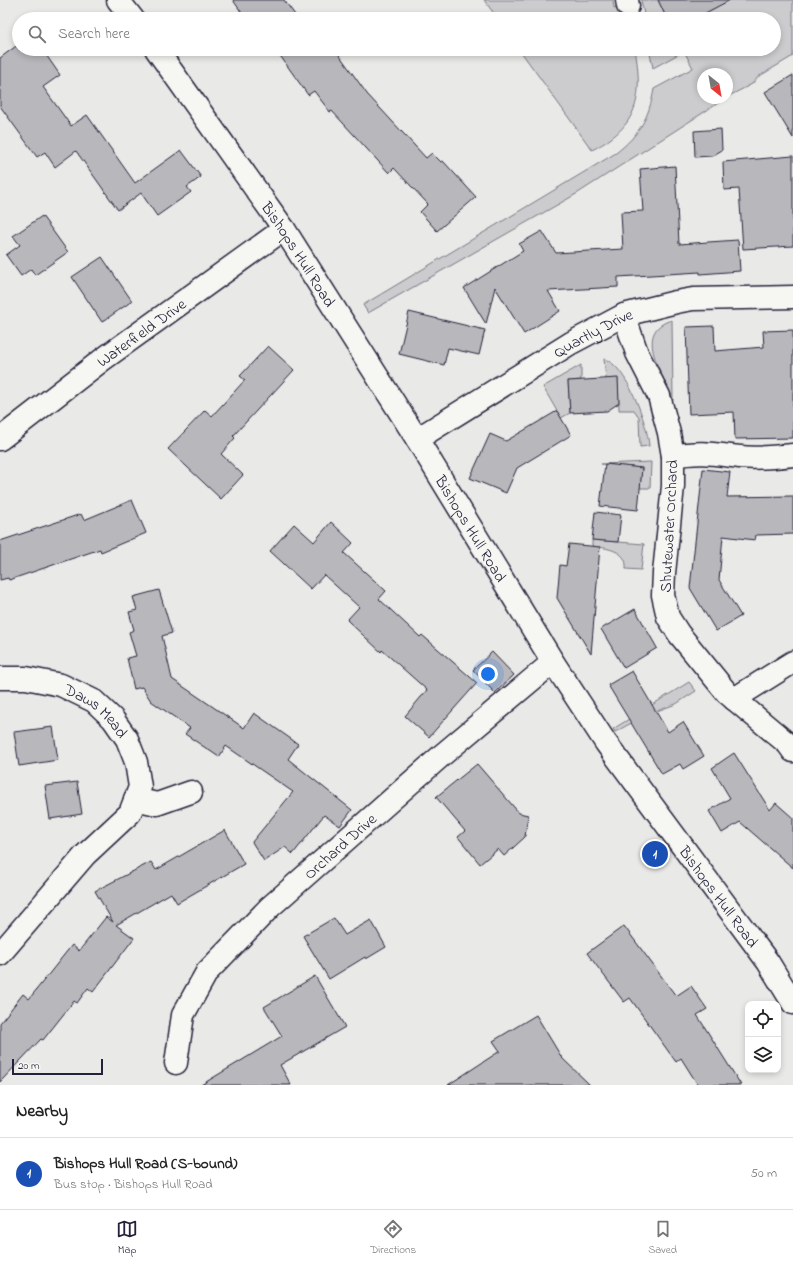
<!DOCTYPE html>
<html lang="en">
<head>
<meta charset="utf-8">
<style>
  body { margin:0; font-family:"Indie Flower",sans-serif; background:#f6f6f6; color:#222 }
  .controls { position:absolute; right:12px; bottom:12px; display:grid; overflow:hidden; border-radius:8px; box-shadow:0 2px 6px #0003 }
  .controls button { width:36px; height:36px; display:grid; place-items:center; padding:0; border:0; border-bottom:1px solid #e0e0e0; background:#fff; color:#222; font:20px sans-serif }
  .compass { position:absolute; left:697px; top:68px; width:36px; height:36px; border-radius:50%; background:#fff; box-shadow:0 2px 6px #0003; rotate:149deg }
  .scale { position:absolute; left:12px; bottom:10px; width:91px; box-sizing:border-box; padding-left:4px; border:2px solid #22223b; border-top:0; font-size:11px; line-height:14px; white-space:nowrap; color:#22223b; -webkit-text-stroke:3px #f6f6f2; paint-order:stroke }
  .you { position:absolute; left:488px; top:674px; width:14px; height:14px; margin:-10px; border:3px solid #fff; border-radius:50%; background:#1a73e8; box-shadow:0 0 0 6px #1a73e833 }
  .badge { display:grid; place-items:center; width:26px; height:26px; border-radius:50%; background:#22223b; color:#fff; font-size:13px; font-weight:700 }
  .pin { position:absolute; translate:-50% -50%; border:2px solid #fff; box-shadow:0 1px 4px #0006 }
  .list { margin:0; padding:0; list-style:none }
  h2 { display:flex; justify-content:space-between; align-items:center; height:52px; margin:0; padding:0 16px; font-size:17px }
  h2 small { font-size:13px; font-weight:400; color:#767676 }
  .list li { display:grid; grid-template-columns:26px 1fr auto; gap:12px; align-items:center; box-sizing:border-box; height:72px; padding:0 16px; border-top:1px solid #e0e0e0 }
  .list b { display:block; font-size:15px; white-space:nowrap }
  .list p { margin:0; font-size:13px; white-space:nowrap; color:#767676 }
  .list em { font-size:13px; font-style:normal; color:#767676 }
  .icon { flex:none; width:22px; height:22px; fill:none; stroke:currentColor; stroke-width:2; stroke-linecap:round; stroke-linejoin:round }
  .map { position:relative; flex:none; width:793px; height:1085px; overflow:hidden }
  .search { position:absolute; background:#fff; box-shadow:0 2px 6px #0003; left:12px; right:12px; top:12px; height:44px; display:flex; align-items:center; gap:10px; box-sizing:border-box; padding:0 14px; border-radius:22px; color:#767676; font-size:15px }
  .sheet { height:124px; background:#fff }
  nav { display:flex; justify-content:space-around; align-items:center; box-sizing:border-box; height:56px; border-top:1px solid #e0e0e0; background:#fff; font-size:11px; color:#767676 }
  nav a { display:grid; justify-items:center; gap:2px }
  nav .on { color:#22223b }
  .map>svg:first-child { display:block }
  .green { fill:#ccccce; stroke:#777784 }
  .building { fill:#b8b8bc; stroke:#22223b }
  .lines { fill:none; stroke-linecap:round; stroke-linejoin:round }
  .minor-casing { stroke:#22223b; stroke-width:25 }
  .minor { stroke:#f6f6f2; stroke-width:22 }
  .labels { text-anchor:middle; stroke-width:3; stroke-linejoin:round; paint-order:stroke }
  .street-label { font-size:16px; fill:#22223b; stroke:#f6f6f2 }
</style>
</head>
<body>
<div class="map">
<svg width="793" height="1085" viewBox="0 0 793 1085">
  <rect width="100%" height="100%" fill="#e9e9e7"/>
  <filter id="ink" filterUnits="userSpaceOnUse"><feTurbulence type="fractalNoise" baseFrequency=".025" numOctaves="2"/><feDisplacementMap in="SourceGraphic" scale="8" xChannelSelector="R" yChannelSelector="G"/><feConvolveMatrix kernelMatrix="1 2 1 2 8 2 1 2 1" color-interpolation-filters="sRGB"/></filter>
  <g filter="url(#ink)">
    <g class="green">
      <polygon points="484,0 613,0 614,8 628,6 630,19 498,19"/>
      <polygon points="641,0 658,0 667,19 645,19"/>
      <path d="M729 0H793V56L758 77 752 84 727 97V74H703V98H726L578 193 368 313 363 305 616 153C639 135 649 118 654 89L693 68 684 51 653 68 649 49H774V19H694Z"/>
      <path d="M519 49H635C643 97 639 126 592 150Z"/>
      <path d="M672 320 673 400C665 377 631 331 672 320Z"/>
      <path d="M604 359C626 364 648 425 649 446L640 447 639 417 634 410H619L618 379H606Z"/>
      <polygon points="581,365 581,380 568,381 570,413 561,418 543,387"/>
      <polygon points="651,462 650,488 640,488 642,468 601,464"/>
      <path d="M592 540 644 544 641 570 626 569C628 550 606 548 592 546Z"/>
      <polygon points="689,682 696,691 676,704 646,715 615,732 613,729"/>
    </g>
    <g class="building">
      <polygon points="233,0 284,0 298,19 246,19"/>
      <polygon points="658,0 730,0 694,19 667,19"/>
      <polygon points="19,44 19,49 42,49 60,75 43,87 71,126 87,115 135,183 181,150 201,177 187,187 191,192 157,216 141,193 118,210 76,151 55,167 45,152 37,157 0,106 0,58"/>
      <polygon points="269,49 335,49 367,94 426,158 432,153 441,162 443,161 476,197 437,231 420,212 428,204 394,168 389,173 332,111 330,112 314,91 308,95 276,50 272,53"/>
      <polygon points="793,75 793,138 765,92"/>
      <polygon points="721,129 722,150 712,156 695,157 694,131"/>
      <polygon points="793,156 793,246 743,249 739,189 724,190 723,162"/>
      <polygon points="675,166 679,244 738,240 740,271 700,274 700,272 618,277 618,287 548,291 560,311 524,334 495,287 486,324 464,288 523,251 519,244 542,231 556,253 623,249 621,212 643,211 640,169"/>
      <polygon points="42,216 68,252 35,275 31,269 21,276 6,255 20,245 13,236"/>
      <polygon points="102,257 132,301 102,322 72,277"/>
      <polygon points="409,312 485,330 479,355 448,348 444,365 399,354"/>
      <polygon points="714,326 715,351 764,347 763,331 793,330 793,438 735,439 734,412 689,414 686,327"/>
      <polygon points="268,346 294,370 233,436 235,438 221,454 243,475 221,499 168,449 205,410 212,416 245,380 240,376"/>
      <polygon points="618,378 619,403 607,411 570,413 568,381"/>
      <polygon points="557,411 571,435 517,468 506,493 470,478 490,434 506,441"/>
      <polygon points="605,464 642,468 638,510 600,506"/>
      <polygon points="703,469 730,472 727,497 793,496 793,534 756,535 755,540 723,536 719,580 741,616 716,631 690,588"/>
      <polygon points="132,500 146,533 101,552 100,549 9,580 8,578 0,580 0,541 81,514 84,520"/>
      <polygon points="595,512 621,515 618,542 592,540"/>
      <polygon points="331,522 353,543 344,553 386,591 379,599 420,637 422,635 477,683 429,737 405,716 427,690 382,650 381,652 347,620 359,607 324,575 311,589 270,551 294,524 314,542"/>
      <polygon points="569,544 600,547 591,654 557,598 560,565 566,566"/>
      <polygon points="159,590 172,633 162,636 172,679 244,728 254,713 298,744 288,759 352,810 340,826 324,815 293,854 285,847 264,861 252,842 293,792 226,746 219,757 185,734 190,728 151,701 142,687 134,689 127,658 136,656 129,632 134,630 129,612 137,610 133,597"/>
      <polygon points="635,609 657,648 624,668 601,629"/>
      <polygon points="492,652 514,675 495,693 473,670"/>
      <polygon points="632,671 668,732 683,722 704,756 683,769 680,764 662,774 608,685"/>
      <polygon points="53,727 58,760 19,766 14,732"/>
      <polygon points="734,753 770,810 776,803 793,818 793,868 740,822 722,833 709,811 730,798 712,768"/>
      <polygon points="477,764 519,813 528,815 525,837 504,856 498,849 480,864 458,837 465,831 436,797"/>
      <polygon points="77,782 82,814 50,819 45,786"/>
      <polygon points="225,830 244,864 177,903 171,893 116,925 134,938 93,992 88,988 77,1003 74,1001 43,1040 41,1039 0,1082 0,1023 23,994 29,999 72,945 79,951 106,917 113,922 95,891 151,862 156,870"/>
      <polygon points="334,918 345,935 371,920 386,947 366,959 365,957 329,979 303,936"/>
      <polygon points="624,926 676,996 691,986 707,1009 697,1015 741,1085 698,1085 681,1058 676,1062 630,998 624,1002 587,953"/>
      <polygon points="315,976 345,1027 280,1065 291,1085 201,1085 282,1036 264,1007"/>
      <polygon points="536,1015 562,1058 590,1085 448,1085 500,1051 493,1041"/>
    </g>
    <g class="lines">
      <defs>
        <g id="minor">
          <polyline points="118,0 133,19"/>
          <polyline points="627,0 628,6"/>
          <path id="s1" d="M156 49 284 229 417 439 553 662 606 743 768 962 793 1003"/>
          <polyline points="624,315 637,353 659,396 669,433 673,456 673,486 664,573 663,595 668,617 679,634 727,693 788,744 793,751"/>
          <path id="s2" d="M0 439 102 360 284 229"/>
          <path id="s3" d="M417 439 571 343 624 315 676 302 693 299 793 297"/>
          <path d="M673 456C701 451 713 454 740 457 758 459 776 457 793 455"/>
          <path id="s4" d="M0 678H26L61 685 94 701 113 719 127 739 136 762 140 787 130 813 85 855 0 954"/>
          <polyline points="734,699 793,662"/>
          <polyline points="135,799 157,804 191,792"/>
          <path id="s5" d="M176 1063 183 1015 207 972 270 907 441 756 553 662"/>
        </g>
      </defs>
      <use href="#minor" class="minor-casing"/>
      <use href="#minor" class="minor"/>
    </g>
  </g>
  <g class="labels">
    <g class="street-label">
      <text dy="6" stroke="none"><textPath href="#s1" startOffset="250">Bishops Hull Road</textPath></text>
      <text dy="6" stroke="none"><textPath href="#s2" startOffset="177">Waterfield Drive</textPath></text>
      <text dy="6" stroke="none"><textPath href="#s3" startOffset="206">Quartly Drive</textPath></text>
      <text transform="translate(668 526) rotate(-87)" y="6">Shutewater Orchard</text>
      <text dy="6" stroke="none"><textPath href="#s1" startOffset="574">Bishops Hull Road</textPath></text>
      <text dy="6" stroke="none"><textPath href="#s4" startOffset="106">Daws Mead</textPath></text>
      <text dy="6" stroke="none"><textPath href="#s5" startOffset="281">Orchard Drive</textPath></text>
      <text dy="6" stroke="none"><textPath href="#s1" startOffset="1018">Bishops Hull Road</textPath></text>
    </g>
  </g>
</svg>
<div class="controls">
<button><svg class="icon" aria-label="locate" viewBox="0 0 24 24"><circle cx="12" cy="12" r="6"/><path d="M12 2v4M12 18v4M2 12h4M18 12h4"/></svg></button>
<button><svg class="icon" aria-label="layers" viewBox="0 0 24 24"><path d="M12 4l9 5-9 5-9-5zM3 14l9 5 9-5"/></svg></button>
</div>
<svg class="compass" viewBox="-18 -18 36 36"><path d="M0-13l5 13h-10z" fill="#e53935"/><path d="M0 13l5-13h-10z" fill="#767676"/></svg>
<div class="scale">20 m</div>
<div class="you"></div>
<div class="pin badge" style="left:655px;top:854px;background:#1a4fb4">1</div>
<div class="search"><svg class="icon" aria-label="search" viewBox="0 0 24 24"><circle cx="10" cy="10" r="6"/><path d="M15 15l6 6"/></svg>Search here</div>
</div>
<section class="sheet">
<h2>Nearby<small></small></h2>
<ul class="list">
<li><span class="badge" style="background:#1a4fb4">1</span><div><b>Bishops Hull Road (S-bound)</b><p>Bus stop · Bishops Hull Road</p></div><em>50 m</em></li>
</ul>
</section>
<nav>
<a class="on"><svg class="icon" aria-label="map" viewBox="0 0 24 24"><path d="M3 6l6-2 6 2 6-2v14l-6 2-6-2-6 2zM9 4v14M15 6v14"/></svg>Map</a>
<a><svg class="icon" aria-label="directions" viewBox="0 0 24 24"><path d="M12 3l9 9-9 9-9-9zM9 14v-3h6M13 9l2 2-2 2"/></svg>Directions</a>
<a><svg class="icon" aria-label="saved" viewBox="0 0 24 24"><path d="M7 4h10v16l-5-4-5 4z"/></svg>Saved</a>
</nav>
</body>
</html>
